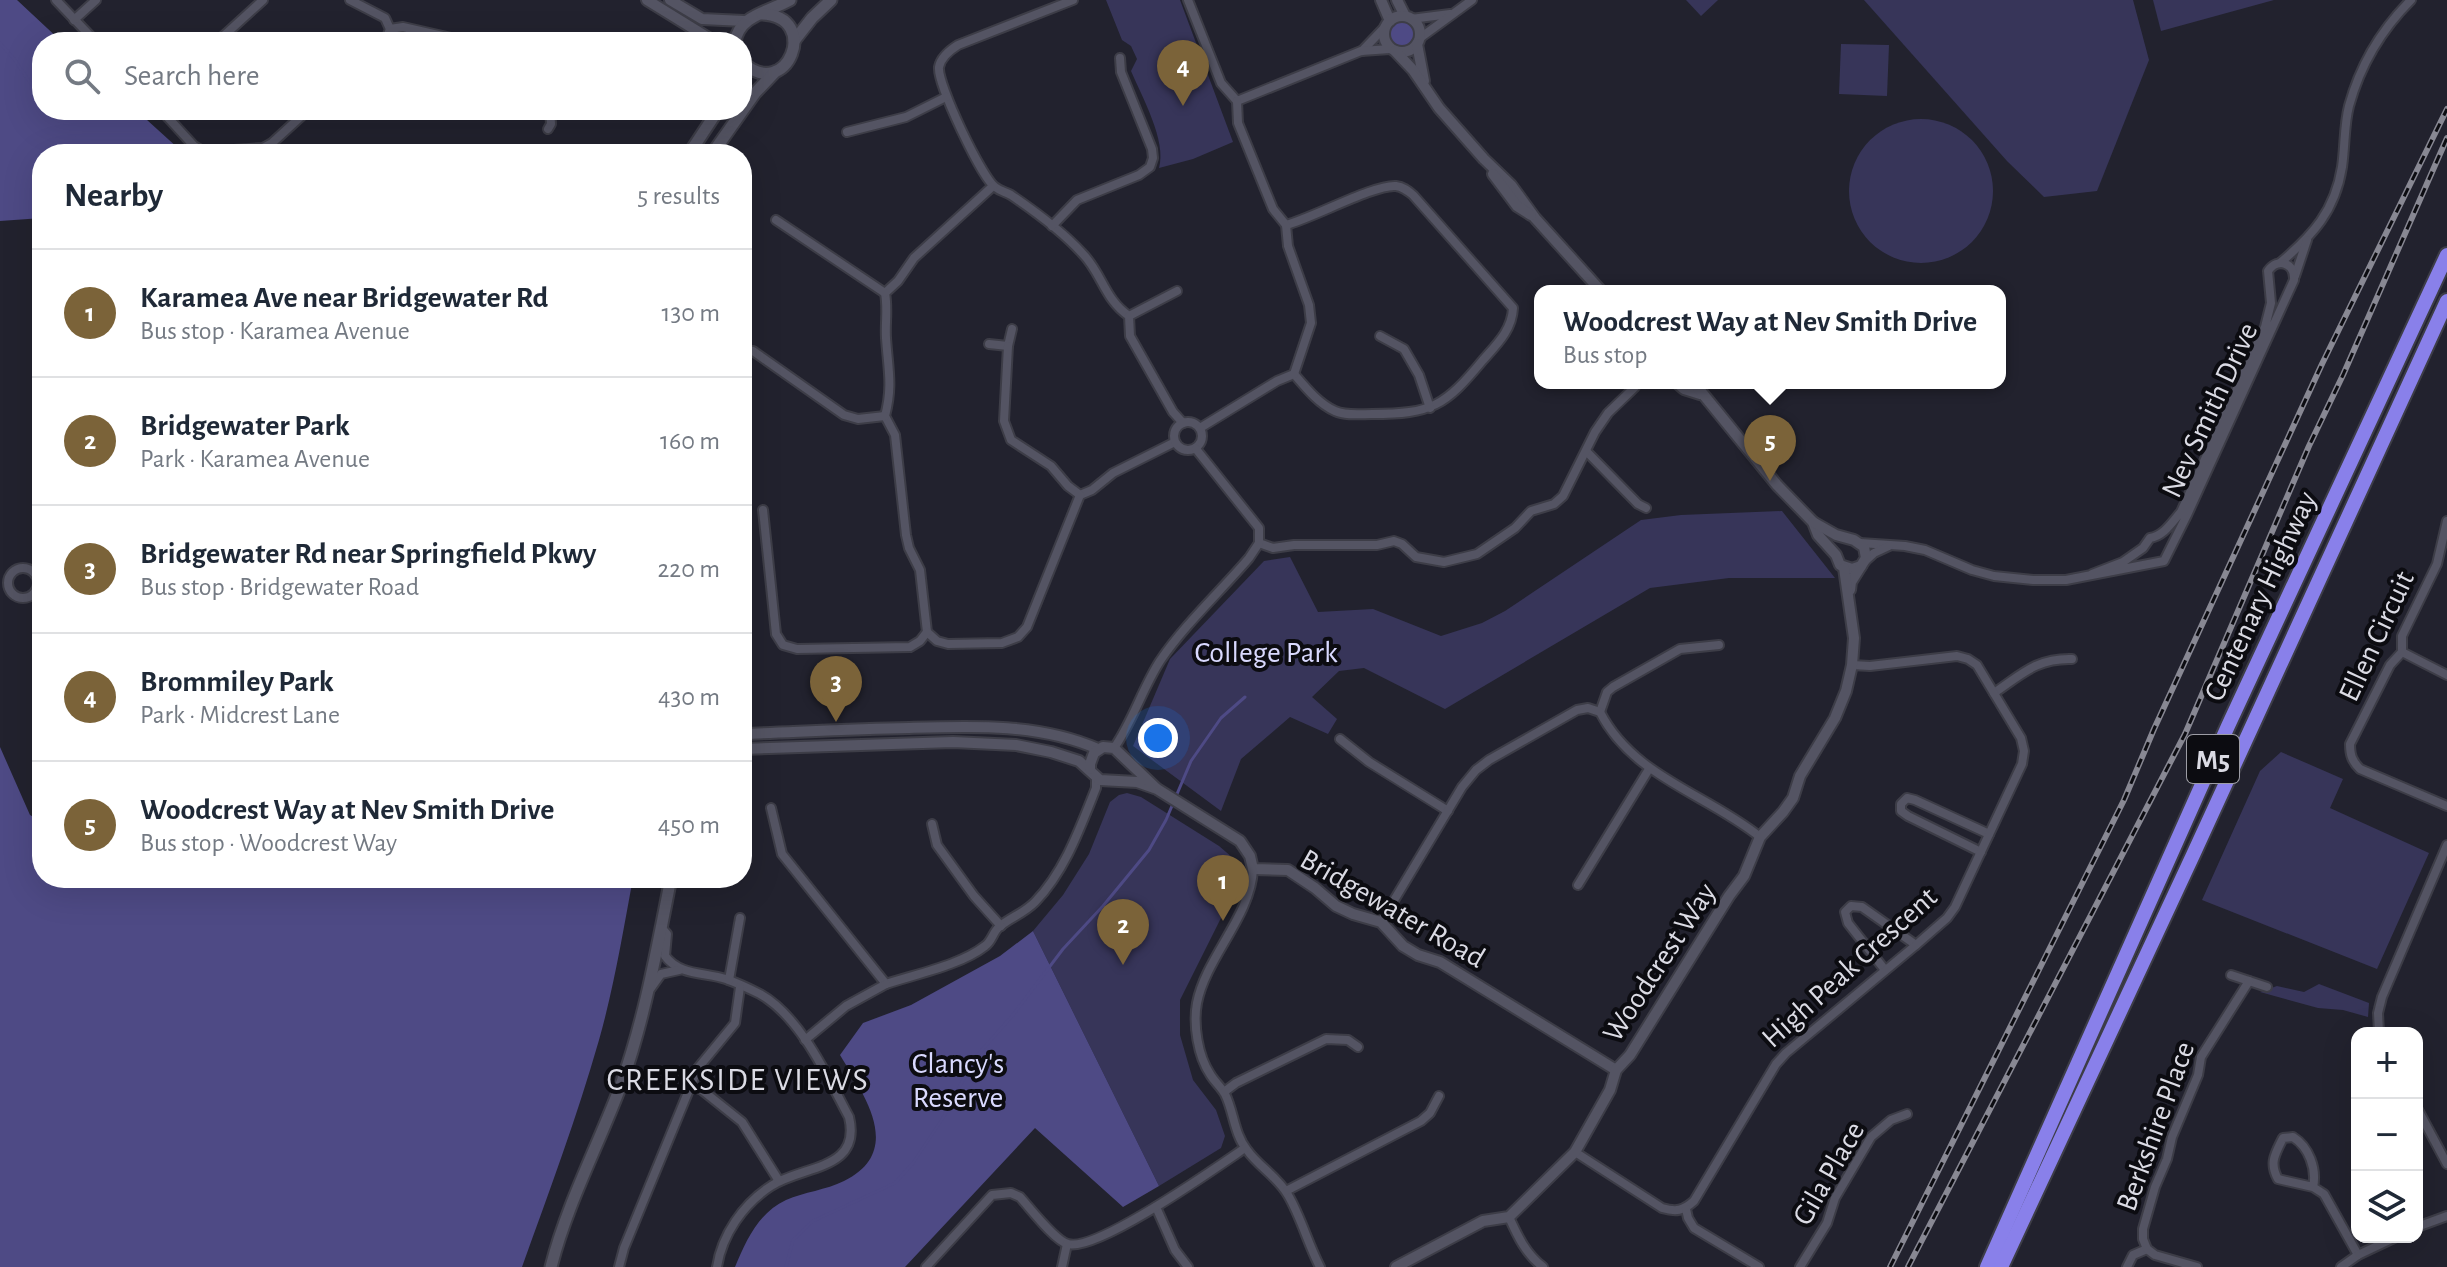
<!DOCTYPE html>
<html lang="en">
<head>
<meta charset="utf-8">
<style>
  body { margin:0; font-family:"Alegreya Sans",sans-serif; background:#f6f6f7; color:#1f2937 }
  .controls { position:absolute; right:24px; bottom:24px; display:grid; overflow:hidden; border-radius:16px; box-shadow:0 8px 32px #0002 }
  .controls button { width:72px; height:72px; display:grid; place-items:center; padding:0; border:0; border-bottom:2px solid #e0e1e3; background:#fff; color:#1f2937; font:40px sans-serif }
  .you { position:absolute; left:1158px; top:738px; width:28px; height:28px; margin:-20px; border:6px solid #fff; border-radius:50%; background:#1a73e8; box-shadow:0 0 0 12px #1a73e833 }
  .badge { display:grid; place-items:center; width:52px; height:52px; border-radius:50%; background:#7b6339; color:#fff; font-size:26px; font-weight:700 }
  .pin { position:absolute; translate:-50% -66px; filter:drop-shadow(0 2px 4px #0008) }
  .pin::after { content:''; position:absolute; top:42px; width:28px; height:24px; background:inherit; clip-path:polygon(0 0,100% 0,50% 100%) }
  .popup { position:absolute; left:1534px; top:285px; width:472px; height:104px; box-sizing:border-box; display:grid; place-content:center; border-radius:16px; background:#fff; filter:drop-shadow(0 2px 6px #0005); font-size:26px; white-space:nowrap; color:#747a83 }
  .popup b { font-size:30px; color:#1f2937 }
  .popup::after { content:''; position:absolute; left:50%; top:100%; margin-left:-16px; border:16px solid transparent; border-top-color:#fff }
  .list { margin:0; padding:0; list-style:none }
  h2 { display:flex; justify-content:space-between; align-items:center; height:104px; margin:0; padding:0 32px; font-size:34px }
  h2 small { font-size:26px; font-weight:400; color:#747a83 }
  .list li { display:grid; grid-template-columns:52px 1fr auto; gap:24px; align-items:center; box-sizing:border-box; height:128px; padding:0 32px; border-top:2px solid #e0e1e3 }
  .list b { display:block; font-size:30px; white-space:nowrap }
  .list p { margin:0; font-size:26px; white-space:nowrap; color:#747a83 }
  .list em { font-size:26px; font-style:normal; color:#747a83 }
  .icon { flex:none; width:44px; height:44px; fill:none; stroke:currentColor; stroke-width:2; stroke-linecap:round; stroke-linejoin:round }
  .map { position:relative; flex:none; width:2447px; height:1267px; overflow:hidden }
  .search { position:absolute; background:#fff; box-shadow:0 8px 32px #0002; left:32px; top:32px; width:720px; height:88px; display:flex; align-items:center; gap:20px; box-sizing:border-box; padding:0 28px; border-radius:32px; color:#747a83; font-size:30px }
  .panel { position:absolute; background:#fff; box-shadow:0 8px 32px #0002; left:32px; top:144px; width:720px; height:744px; border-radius:32px }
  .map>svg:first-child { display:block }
  .green { fill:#373559 }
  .forest { fill:#4e4a85 }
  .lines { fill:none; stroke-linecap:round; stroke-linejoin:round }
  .stream { stroke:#4e4a85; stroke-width:3 }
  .minor-casing { stroke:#3d3d47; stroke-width:12 }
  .tertiary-casing { stroke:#3d3d47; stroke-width:14 }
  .secondary-casing { stroke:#3d3d47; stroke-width:15 }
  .motorway-casing { stroke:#3d3d47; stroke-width:18 }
  .minor { stroke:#545463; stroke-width:8 }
  .tertiary { stroke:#545463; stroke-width:10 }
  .secondary { stroke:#545463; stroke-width:11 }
  .motorway { stroke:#8980ea; stroke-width:14 }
  .rail-casing { stroke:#888893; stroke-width:6 }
  .rail { stroke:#0c0c11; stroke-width:3; stroke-dasharray:9; stroke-linecap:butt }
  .labels { text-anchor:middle; stroke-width:8; stroke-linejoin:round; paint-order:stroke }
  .shield { fill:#0c0c11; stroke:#9d9da5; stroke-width:2 }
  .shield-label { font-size:28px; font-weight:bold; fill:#dbdbe4 }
  .street-label { font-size:30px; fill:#dbdbe4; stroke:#0c0c11 }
  .park-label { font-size:30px; fill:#d9d9fe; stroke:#0c0c11 }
  .neighbourhood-label { font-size:32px; letter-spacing:2px; fill:#dbdbe4; stroke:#0c0c11 }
</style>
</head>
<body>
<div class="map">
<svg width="2447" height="1267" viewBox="0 0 2447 1267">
  <rect width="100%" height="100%" fill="#22222e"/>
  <g class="green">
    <path d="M1106 0H1180L1233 142 1193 159 1159 168C1167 141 1142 97 1131 71L1137 59 1131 46 1122 40Z"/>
    <polygon points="1686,0 1718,0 1701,16"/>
    <polygon points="1864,0 2133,0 2149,60 2097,191 2044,197 2007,161"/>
    <polygon points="2153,0 2274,0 2161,31"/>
    <polygon points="1841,44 1889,45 1887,96 1839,94"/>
    <circle cx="1921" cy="191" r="72"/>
    <polygon points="1782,511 1835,578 1729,578 1650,588 1445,709 1364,668 1339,671 1312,697 1337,719 1328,734 1290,717 1241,759 1221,811 1133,746 1170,659 1264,561 1290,557 1318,612 1373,609 1441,636 1482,623 1505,611 1641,520 1681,515"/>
    <polygon points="2281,752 2343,779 2330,808 2429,853 2377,969 2202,900 2260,771"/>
    <polygon points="1127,793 1141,797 1219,846 1233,858 1239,875 1237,886 1180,1000 1180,1035 1193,1080 1216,1110 1225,1136 1221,1148 1159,1186 1033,931 1063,895 1089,854 1110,802 1119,795"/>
    <polygon points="2319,984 2369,1003 2368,1017 2343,1010 2318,1008 2260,992 2277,986 2304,992"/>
  </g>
  <g class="forest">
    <polygon points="0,0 17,0 62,42 42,42 42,110 136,110 179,149 179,154 42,154 42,218 0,221"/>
    <circle cx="1402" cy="34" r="13"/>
    <path d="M0 747 30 815 42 822V878H633C623 932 614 987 599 1040 577 1117 549 1192 522 1267H0Z"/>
    <path d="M1033 931 1159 1186 1123 1207 1035 1128 905 1267H735C746 1241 758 1213 786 1200 804 1192 826 1190 844 1181 905 1151 864 1095 840 1055L863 1023 911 1005 1000 956Z"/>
  </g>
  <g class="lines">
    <g class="stream">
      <polyline points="0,43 14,59 42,100"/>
      <polyline points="49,110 86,150 92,154"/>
      <polyline points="786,1267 793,1240 813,1221 895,1183 913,1163 943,1118 974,1059 1013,1015 1063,949 1103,906 1149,850 1166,820 1191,761 1221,718 1245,697"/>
    </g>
    <defs>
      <g id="minor">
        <polyline points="56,0 96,42"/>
        <polyline points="350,0 385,18 390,29 387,37 382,42"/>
        <path d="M1073 0 958 45C950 50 941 57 939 67 937 84 982 178 995 187 1000 191 1006 192 1011 195 1036 212 1062 231 1082 253 1102 273 1104 299 1129 316L1130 336 1173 412 1183 423"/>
        <polyline points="1188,0 1221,83 1237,101"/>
        <polyline points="1411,19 1450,14"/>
        <polyline points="74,20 96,0"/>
        <polyline points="390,29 403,27 469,42"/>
        <polyline points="1420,38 1472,0"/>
        <polyline points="217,42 263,0"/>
        <polyline points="1362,51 1384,28"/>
        <polyline points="1237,101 1361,51 1390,49"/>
        <polyline points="161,110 194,146 204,152 263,148 272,143 308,110"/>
        <polyline points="548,129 551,124 550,110"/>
        <polyline points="847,132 906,117 946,97"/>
        <path d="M993 186 914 258 898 281 885 293C888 309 885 323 886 338 888 368 893 386 885 416L895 435 906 535 909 548 920 570 927 632 937 641 948 644 1002 643 1018 637 1027 627 1080 495 1092 490 1113 473 1175 442"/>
        <polyline points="776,220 885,293"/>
        <path d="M1286 225C1313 218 1375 184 1396 186 1403 187 1407 190 1413 195L1513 308C1512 330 1497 344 1483 360 1445 406 1432 414 1372 414 1361 414 1346 416 1335 411 1319 404 1306 388 1294 374"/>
        <polyline points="1052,226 1077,200 1139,175 1150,167 1153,158 1152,149 1121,72 1120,58"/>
        <path d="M2280 263C2313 235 2335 211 2342 167 2345 147 2344 125 2349 106 2360 66 2382 29 2411 0"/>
        <polyline points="2295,276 2307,240"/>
        <polyline points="1129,316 1177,291"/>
        <polyline points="1380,336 1404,349 1419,375 1430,408"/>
        <polyline points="989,344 1008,346 1012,329"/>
        <polyline points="1008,346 1004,421 1011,440 1051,466 1068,486 1080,495"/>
        <polyline points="753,351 844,415 858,419 885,416"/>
        <circle cx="1188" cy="436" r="14"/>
        <polyline points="1200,428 1277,381 1294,374 1311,323 1309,305 1288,246 1286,225 1273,209 1238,123 1237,101"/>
        <polyline points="1587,452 1638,504 1646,508"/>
        <polyline points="763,510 776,634 783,645 797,649 910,647 920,641 927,632"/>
        <path d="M2447 521 2437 564 2402 636V652L2390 665 2350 744C2350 755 2352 761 2360 769L2447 806"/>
        <polyline points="1259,543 1273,548 1294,545 1377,545 1394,541 1402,544 1416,557 1444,562 1477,554 1515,528 1531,511 1554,504 1563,496 1595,432 1608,413 1635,387"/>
        <path d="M1860 543 1905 546 1925 550 1972 570 1994 576 2033 580H2066L2164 561 2187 515 2294 280C2295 263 2278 257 2268 271L2271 303 2265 327 2181 512C2172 522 2164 536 2150 538L2143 548 2123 562 2092 574"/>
        <polyline points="1864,562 1874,553 1889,546"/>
        <circle cx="23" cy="583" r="15"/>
        <polyline points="2402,652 2447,675"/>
        <path d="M1994 693C2022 674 2037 658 2072 659"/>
        <polyline points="1600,712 1607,692 1613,687 1680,649 1719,645"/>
        <polyline points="1340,739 1369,762 1448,811"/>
        <path d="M1114 748C1133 721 1142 689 1160 661 1185 624 1220 592 1249 558L1259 543V528L1196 449"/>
        <path d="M771 808 782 854 886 984C916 974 961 965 985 946 992 941 993 932 999 927 1011 917 1023 914 1035 902 1065 871 1080 828 1096 788V778"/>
        <polyline points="932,824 937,845 974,896 1001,926"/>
        <polyline points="1981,852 1908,816 1901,811 1901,804 1907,798 1915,800 1989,834"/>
        <path d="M1253 869C1251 916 1206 957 1197 1003 1193 1025 1198 1056 1210 1074 1214 1081 1221 1087 1225 1094 1234 1112 1234 1134 1247 1150 1259 1167 1277 1176 1288 1195 1301 1217 1308 1244 1320 1267"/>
        <polyline points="1578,885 1649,769"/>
        <path d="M1381 922 1462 787 1476 770 1489 760 1577 710 1588 708 1600 712C1633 777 1707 794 1760 837"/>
        <path d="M661 927 667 934 665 956C680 976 704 972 726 979 737 983 750 989 760 994 801 1017 828 1078 849 1117 862 1171 802 1165 771 1186 743 1204 722 1235 717 1267"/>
        <polyline points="1885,970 1848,923 1845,912 1851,906 1862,907 1916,945"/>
        <polyline points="2231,975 2267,987"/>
        <polyline points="729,980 740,918"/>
        <polyline points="651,988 661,974 679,970"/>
        <polyline points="2379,1033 2378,1013 2382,997 2447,845"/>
        <polyline points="805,1040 846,1006 886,984"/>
        <polyline points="690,1085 702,1090 742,1122 779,1181"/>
        <polyline points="1224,1092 1236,1083 1326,1039 1348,1040 1358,1047"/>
        <polyline points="2417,1108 2447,1164"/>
        <path d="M1575 1152 1662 1208C1676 1212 1683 1211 1694 1201L1776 1064 1786 1053 1916 945 1947 918 1955 907 2022 764 2024 751 2021 738 1977 665 1968 659 1957 656 1870 666 1852 665"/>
        <path d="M2313 1187C2317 1169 2309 1147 2293 1137L2283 1138C2275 1154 2269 1163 2278 1179L2313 1187 2324 1194 2358 1255"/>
        <polyline points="1286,1191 1421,1121 1430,1113 1439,1096"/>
        <polyline points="1156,1207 1175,1250 1188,1267"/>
        <polyline points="1686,1209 1688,1218 1694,1228 1759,1267"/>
        <path d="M1509 1217C1518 1237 1526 1254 1543 1267"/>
        <polyline points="2417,1227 2447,1216"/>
        <polyline points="619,1267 624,1248 698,1068 735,1023 740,987"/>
        <path d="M926 1267 992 1195 1011 1193 1020 1197C1030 1208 1055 1241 1068 1244 1097 1252 1217 1167 1245 1148"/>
        <polyline points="1062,1267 1067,1244"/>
        <polyline points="1800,1267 1827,1223 1835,1198 1871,1137 1891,1120 1907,1114"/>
        <polyline points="2127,1267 2133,1255 2147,1249"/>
        <polyline points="2197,1267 2155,1255 2147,1249 2143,1239 2143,1229 2155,1187 2167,1159 2172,1137 2198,1075 2201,1057 2249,981"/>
        <polyline points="2341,1267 2358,1255 2396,1237"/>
      </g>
      <g id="tertiary">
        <polyline points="647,0 715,42"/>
        <polyline points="670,0 702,19 744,21"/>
        <polyline points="1381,0 1390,21"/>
        <polyline points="1397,0 1405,16"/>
        <circle cx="1402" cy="34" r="18"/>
        <polyline points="1417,44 1424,81"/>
        <polyline points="1395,51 1413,70 1439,108 1484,159 1511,185 1535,218 1601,291"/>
        <polyline points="1493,174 1517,206 1531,215"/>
        <polyline points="1677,383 1684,389 1700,394"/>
        <polyline points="1694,383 1777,485 1813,522 1818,535 1836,555 1840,565 1852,569 1861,566"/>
        <polyline points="1813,522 1836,535 1854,540 1864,547 1866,558 1851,582 1850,590"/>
        <path d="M742 734C798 732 853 729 909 728 971 726 1040 723 1098 749"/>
        <polyline points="742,749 953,742 1016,745 1051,752 1079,761 1100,780 1137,782 1157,789 1240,841 1250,856 1253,869 1288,870 1315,888 1336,906 1353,914 1381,922 1403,946 1418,955 1440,962 1616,1070"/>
        <polyline points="1090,769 1090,764 1094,753 1103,747 1114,748 1156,788"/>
        <polyline points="1396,1267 1483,1221 1509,1217 1575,1152 1610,1090 1616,1070 1630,1055 1729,896 1744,876 1760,837 1783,812 1793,798 1800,776 1835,718 1846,691 1852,665 1854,638 1844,568"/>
      </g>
      <g id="secondary">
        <polyline points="794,41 812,18 831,0"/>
        <path d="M735 42C739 15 769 12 790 0"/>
        <path d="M742 62C787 104 822 16 762 14"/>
        <polyline points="689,154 718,110"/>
        <polyline points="712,154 755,93 775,72"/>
        <path d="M551 1267C567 1204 598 1146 621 1085 645 1018 657 948 671 878"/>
      </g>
      <g id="motorway">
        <polyline points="1987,1267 2228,726 2447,255"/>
        <polyline points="2001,1267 2193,855 2447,301"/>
      </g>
    </defs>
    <use href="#minor" class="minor-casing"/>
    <use href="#tertiary" class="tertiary-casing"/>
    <use href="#secondary" class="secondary-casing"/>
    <use href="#motorway" class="motorway-casing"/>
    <use href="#minor" class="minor"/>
    <use href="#tertiary" class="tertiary"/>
    <use href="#secondary" class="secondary"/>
    <use href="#motorway" class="motorway"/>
    <defs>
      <g id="rail">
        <polyline points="1890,1267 2124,800 2154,729 2322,364 2447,109"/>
        <polyline points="1908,1267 2185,734 2309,446 2343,375 2447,138"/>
      </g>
    </defs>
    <use href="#rail" class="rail-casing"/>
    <use href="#rail" class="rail"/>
  </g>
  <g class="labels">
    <rect class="shield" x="2187" y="735" width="52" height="48" rx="6"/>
    <g class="shield-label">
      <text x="2213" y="769">M5</text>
    </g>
    <g class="street-label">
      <text transform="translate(2209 410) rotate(-65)" y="10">Nev Smith Drive</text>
      <text transform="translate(2260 596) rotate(-65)" y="10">Centenary Highway</text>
      <text transform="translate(2376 636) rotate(-65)" y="10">Ellen Circuit</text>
      <text transform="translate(1393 908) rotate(30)" y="10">Bridgewater Road</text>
      <text transform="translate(1659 962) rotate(-57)" y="10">Woodcrest Way</text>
      <text transform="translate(1849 967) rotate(-42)" y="10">High Peak Crescent</text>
      <text transform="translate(2155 1126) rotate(-70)" y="10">Berkshire Place</text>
      <text transform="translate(1828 1173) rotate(-60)" y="10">Gila Place</text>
    </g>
    <g class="park-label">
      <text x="1266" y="662">College Park</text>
      <text x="958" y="1073">Clancy's<tspan x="958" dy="34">Reserve</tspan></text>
    </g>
    <g class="neighbourhood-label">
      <text x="738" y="1090">CREEKSIDE VIEWS</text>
    </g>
  </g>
</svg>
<div class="controls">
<button>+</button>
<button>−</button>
<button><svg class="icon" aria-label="layers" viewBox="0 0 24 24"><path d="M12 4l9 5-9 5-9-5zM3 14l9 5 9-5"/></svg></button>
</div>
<div class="you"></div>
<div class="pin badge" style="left:1223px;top:921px">1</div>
<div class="pin badge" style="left:1123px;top:965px">2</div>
<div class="pin badge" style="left:836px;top:722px">3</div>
<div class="pin badge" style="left:1183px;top:106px">4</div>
<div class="pin badge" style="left:1770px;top:481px">5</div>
<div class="popup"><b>Woodcrest Way at Nev Smith Drive</b>Bus stop</div>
<div class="search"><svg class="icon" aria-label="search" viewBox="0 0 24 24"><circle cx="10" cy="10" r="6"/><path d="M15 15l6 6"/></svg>Search here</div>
<section class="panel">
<h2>Nearby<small>5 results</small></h2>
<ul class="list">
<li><span class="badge">1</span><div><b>Karamea Ave near Bridgewater Rd</b><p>Bus stop · Karamea Avenue</p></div><em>130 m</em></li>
<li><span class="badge">2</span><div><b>Bridgewater Park</b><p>Park · Karamea Avenue</p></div><em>160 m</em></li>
<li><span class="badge">3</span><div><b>Bridgewater Rd near Springfield Pkwy</b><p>Bus stop · Bridgewater Road</p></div><em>220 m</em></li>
<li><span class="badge">4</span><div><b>Brommiley Park</b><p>Park · Midcrest Lane</p></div><em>430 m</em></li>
<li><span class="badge">5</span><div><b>Woodcrest Way at Nev Smith Drive</b><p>Bus stop · Woodcrest Way</p></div><em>450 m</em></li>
</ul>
</section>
</div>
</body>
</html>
